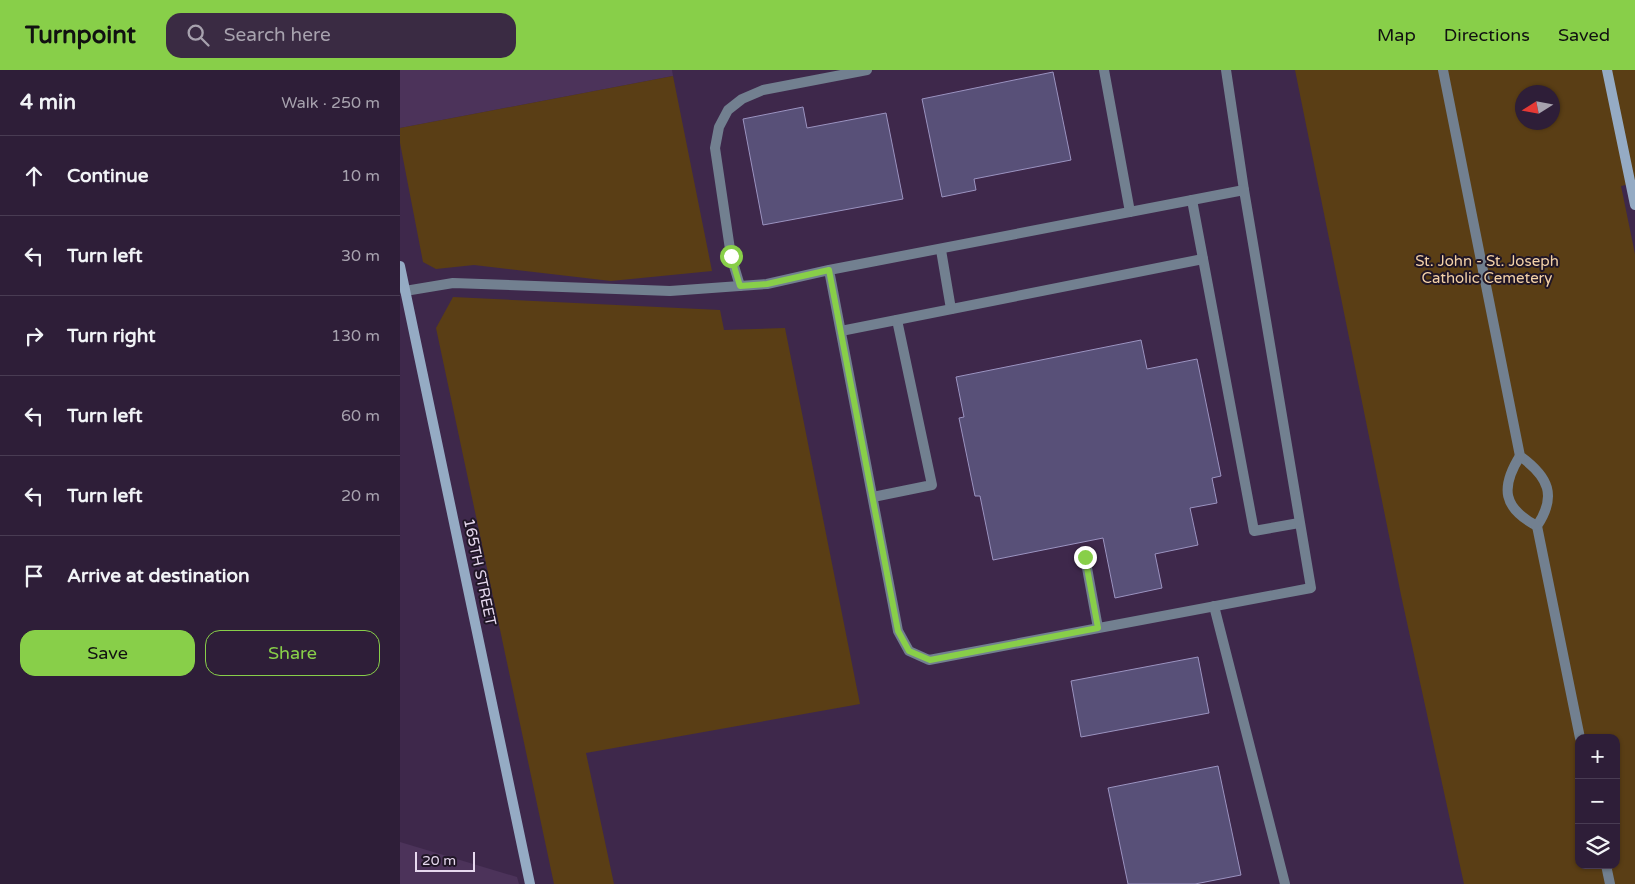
<!DOCTYPE html>
<html lang="en">
<head>
<meta charset="utf-8">
<style>
  body { margin:0; font-family:"Varela Round",sans-serif; background:#3a2b43; color:#f1f3f6 }
  .controls { position:absolute; right:15px; bottom:15px; display:grid; overflow:hidden; border-radius:10px; box-shadow:0 1px 4px #0004 }
  .controls button { width:45px; height:45px; display:grid; place-items:center; padding:0; border:0; border-bottom:1px solid #493c53; background:#2e1e38; color:#f1f3f6; font:25px sans-serif }
  .compass { position:absolute; left:1115px; top:15px; width:45px; height:45px; border-radius:50%; background:#2e1e38; box-shadow:0 1px 4px #0004; rotate:259deg }
  .scale { position:absolute; left:15px; bottom:12px; width:60px; box-sizing:border-box; padding-left:5px; border:2px solid #e7d9ef; border-top:0; font-size:14px; line-height:18px; white-space:nowrap; color:#e7d9ef; -webkit-text-stroke:4px #201626; paint-order:stroke }
  .stop { position:absolute; width:15px; height:15px; margin:-11px; border:4px solid #88cf49; border-radius:50%; background:#fff }
  .stop.end { background:#88cf49; border-color:#fff; box-shadow:0 1px 5px #0008 }
  .list { margin:0; padding:0; list-style:none }
  h2 { display:flex; justify-content:space-between; align-items:center; height:65px; margin:0; padding:0 20px; font-size:21px }
  h2 small { font-size:16px; font-weight:400; color:#a7a2ae }
  .list li { display:grid; grid-template-columns:32px 1fr auto; gap:15px; align-items:center; box-sizing:border-box; height:80px; padding:0 20px; border-top:1px solid #493c53 }
  .list b { display:block; font-size:19px; white-space:nowrap }
  .list em { font-size:16px; font-style:normal; color:#a7a2ae }
  .actions { display:flex; gap:10px; padding:15px 20px }
  .actions a { flex:1; padding:11px 0; border:1px solid #88cf49; border-radius:15px; text-align:center; font-size:18px; color:#88cf49 }
  .actions .main { background:#88cf49; color:#111 }
  .icon { flex:none; width:28px; height:28px; fill:none; stroke:currentColor; stroke-width:2; stroke-linecap:round; stroke-linejoin:round }
  .map { position:relative; flex:none; width:1235px; height:814px; overflow:hidden }
  header { display:flex; align-items:center; gap:30px; box-sizing:border-box; height:70px; padding:0 25px; background:#88cf49; color:#111 }
  header strong { font-size:24px }
  nav { display:flex; gap:28px; margin-inline-start:auto; font-size:18px }
  .search { width:350px; height:45px; background:#3a2b43; display:flex; align-items:center; gap:12px; box-sizing:border-box; padding:0 18px; border-radius:15px; color:#a7a2ae; font-size:19px }
  main { display:flex }
  aside { flex:1; background:#2e1e38 }
  .map>svg:first-child { display:block }
  .built { fill:#4c335a }
  .green { fill:#5a3e15; fill-rule:evenodd }
  .building { fill:#585078; stroke:#9b93c0 }
  .lines { fill:none; stroke-linecap:round; stroke-linejoin:round }
  .lane { stroke:#728090; stroke-width:10 }
  .secondary { stroke:#95abc4; stroke-width:10 }
  .route { stroke:#88cf49; stroke-width:6 }
  .labels { text-anchor:middle; stroke-width:4; stroke-linejoin:round; paint-order:stroke }
  .park-label { font-size:15px; fill:#f4d2a8; stroke:#201626 }
  .street-label { font-size:15px; fill:#e7d9ef; stroke:#201626 }
</style>
</head>
<body>
<header>
<strong>Turnpoint</strong>
<div class="search"><svg class="icon" aria-label="search" viewBox="0 0 24 24"><circle cx="10" cy="10" r="6"/><path d="M15 15l6 6"/></svg>Search here</div>
<nav><a>Map</a><a>Directions</a><a>Saved</a></nav>
</header>
<main>
<aside>
<h2>4 min<small>Walk · 250 m</small></h2>
<ul class="list">
<li><svg class="icon" aria-label="ahead" viewBox="0 0 24 24"><path d="M12 20V5M6 11l6-6 6 6"/></svg><div><b>Continue</b></div><em>10 m</em></li>
<li><svg class="icon" aria-label="left" viewBox="0 0 24 24"><path d="M17 20v-9H6M10 6l-5 5 5 5"/></svg><div><b>Turn left</b></div><em>30 m</em></li>
<li><svg class="icon" aria-label="right" viewBox="0 0 24 24"><path d="M7 20v-9h11M14 6l5 5-5 5"/></svg><div><b>Turn right</b></div><em>130 m</em></li>
<li><svg class="icon" aria-label="left" viewBox="0 0 24 24"><path d="M17 20v-9H6M10 6l-5 5 5 5"/></svg><div><b>Turn left</b></div><em>60 m</em></li>
<li><svg class="icon" aria-label="left" viewBox="0 0 24 24"><path d="M17 20v-9H6M10 6l-5 5 5 5"/></svg><div><b>Turn left</b></div><em>20 m</em></li>
<li><svg class="icon" aria-label="arrive" viewBox="0 0 24 24"><path d="M6 21V4h12l-3 4 3 4H6"/></svg><div><b>Arrive at destination</b></div></li>
</ul>
<div class="actions"><a class="main">Save</a><a>Share</a></div>
</aside>
<div class="map">
<svg width="1235" height="814" viewBox="0 0 1235 814">
  <rect width="100%" height="100%" fill="#3e284b"/>
  <g class="built">
    <polygon points="0,0 272,0 273,6 0,58"/>
    <polygon points="0,772 117,807 119,814 0,814"/>
  </g>
  <g class="green">
    <path d="M895 0H1235V113L1221 116 1235 184V814H1064L1001 525ZM1122 22H1152V52H1122ZM1179 668H1216V795H1179Z"/>
    <polygon points="273,6 312,201 211,211 74,195 36,199 23,192 0,73 0,58"/>
    <polygon points="53,227 320,240 324,260 385,258 460,634 186,683 214,814 154,814 36,258"/>
  </g>
  <g class="building">
    <polygon points="653,2 671,90 574,109 576,120 542,127 522,29"/>
    <polygon points="403,37 407,58 486,43 503,129 363,155 343,49"/>
    <polygon points="741,270 747,299 797,289 821,406 812,408 817,433 790,438 798,475 755,484 762,518 715,528 703,468 593,490 580,426 575,426 559,348 564,347 556,307"/>
    <polygon points="798,587 809,643 681,667 671,611"/>
    <polygon points="818,696 841,805 795,814 728,814 708,718"/>
  </g>
  <g class="lines">
    <g class="lane">
      <polyline points="704,0 730,142"/>
      <polyline points="826,0 844,120"/>
      <path d="M1043 0 1120 386C1149 407 1157 426 1137 456L1180 668"/>
      <polyline points="792,130 854,461 899,453"/>
      <polyline points="541,180 551,239"/>
      <polyline points="340,216 331,186 315,78 319,57 328,40 342,29 363,20 467,0"/>
      <polyline points="5,221 53,213 270,221 367,214 429,200 844,120 911,518 529,590 509,581 498,561 429,200"/>
      <polyline points="441,261 803,189"/>
      <path d="M1120 386C1100 418 1103 438 1137 456"/>
      <polyline points="473,427 532,415 497,250"/>
      <polyline points="685,487 698,558"/>
      <polyline points="814,536 885,814"/>
      <polyline points="1206,795 1210,814"/>
    </g>
    <g class="secondary">
      <polyline points="1207,0 1235,135"/>
      <polyline points="0,196 130,814"/>
    </g>
  </g>
  <g class="lines">
    <polyline class="route" points="331,186 340,216 367,214 429,200 498,561 509,581 530,590 698,558 685,487"/>
  </g>
  <g class="labels">
    <g class="park-label">
      <text x="1087" y="196">St. John - St. Joseph<tspan x="1087" dy="17">Catholic Cemetery</tspan></text>
    </g>
    <g class="street-label">
      <text transform="translate(80 502) rotate(78)" y="5">165TH STREET</text>
    </g>
  </g>
</svg>
<div class="controls">
<button>+</button>
<button>−</button>
<button><svg class="icon" aria-label="layers" viewBox="0 0 24 24"><path d="M12 4l9 5-9 5-9-5zM3 14l9 5 9-5"/></svg></button>
</div>
<svg class="compass" viewBox="-18 -18 36 36"><path d="M0-13l5 13h-10z" fill="#e53935"/><path d="M0 13l5-13h-10z" fill="#a7a2ae"/></svg>
<div class="scale">20 m</div>
<div class="stop" style="left:331px;top:186px"></div>
<div class="stop end" style="left:685px;top:487px"></div>
</div>
</main>
</body>
</html>
